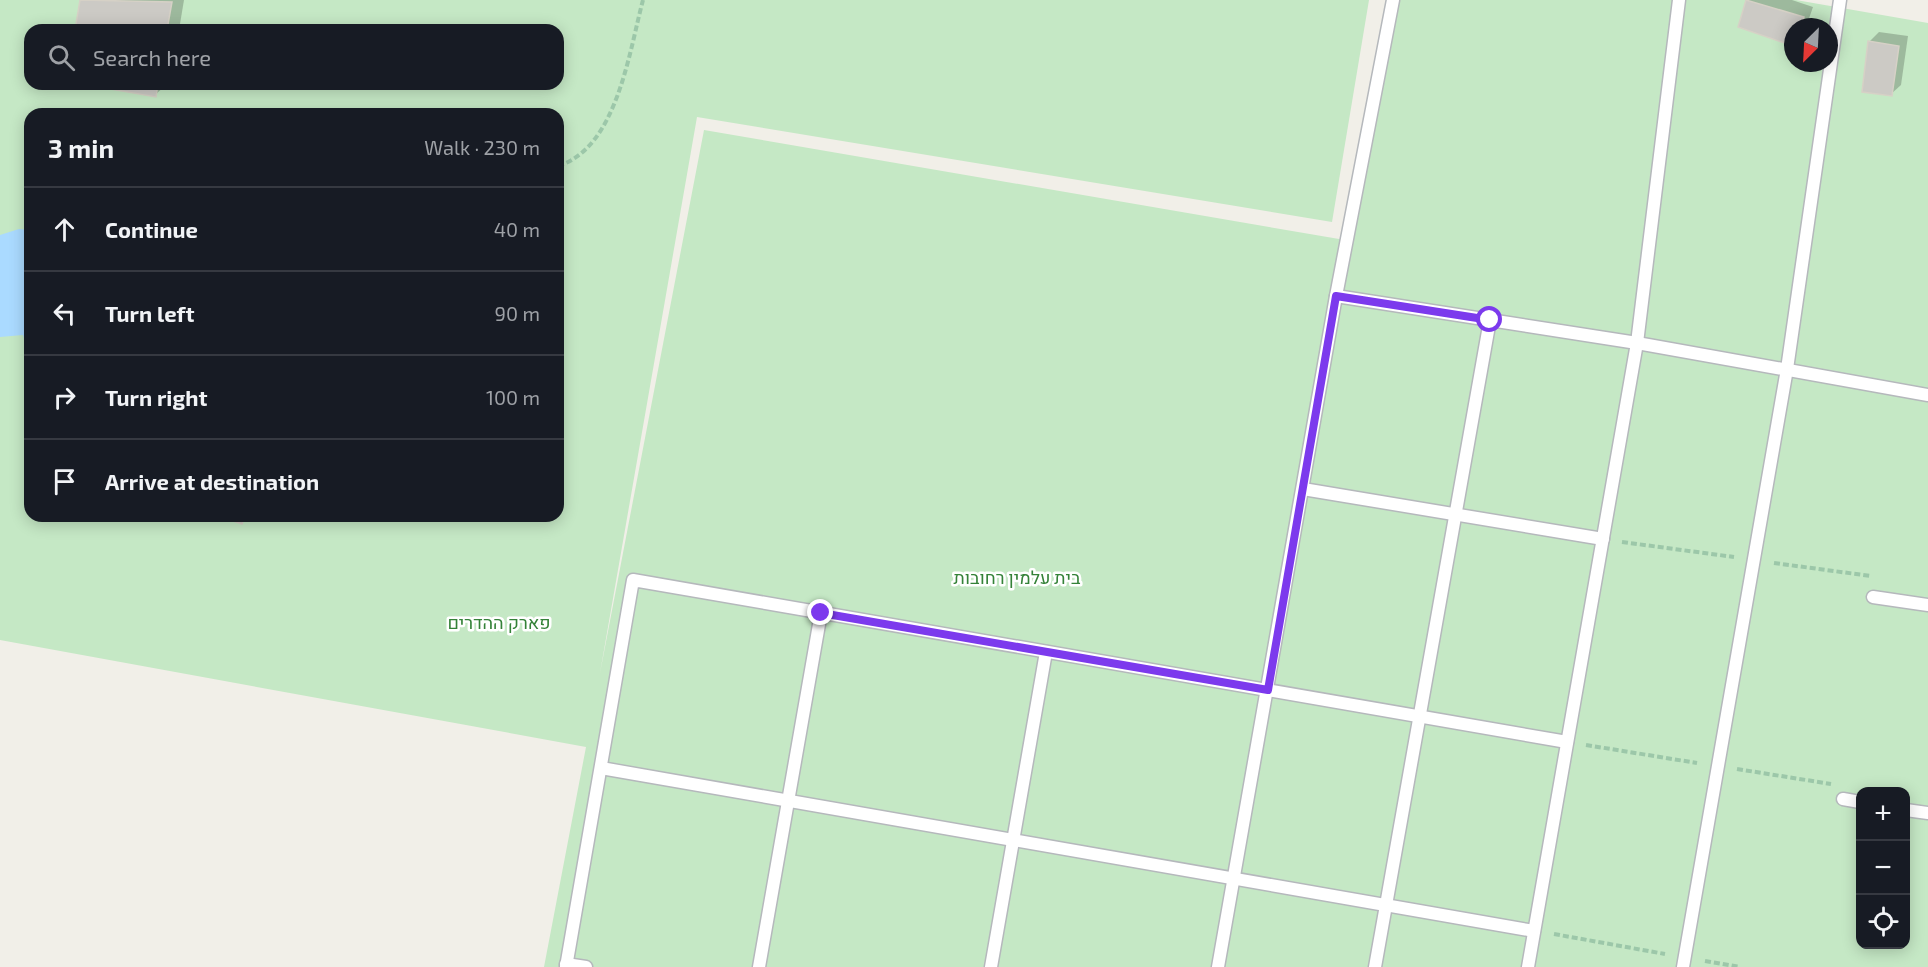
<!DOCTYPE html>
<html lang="en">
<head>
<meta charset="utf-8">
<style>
  body { margin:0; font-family:"Exo 2",Heebo,sans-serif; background:#20242c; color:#f1f3f6 }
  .controls { position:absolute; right:18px; bottom:18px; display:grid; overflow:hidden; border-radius:12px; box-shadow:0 3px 15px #0003 }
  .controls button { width:54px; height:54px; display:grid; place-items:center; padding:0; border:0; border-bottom:2px solid #363941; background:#171b24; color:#f1f3f6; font:30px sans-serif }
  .compass { position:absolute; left:1784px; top:18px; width:54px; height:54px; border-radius:50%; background:#171b24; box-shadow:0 3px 15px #0003; rotate:204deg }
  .stop { position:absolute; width:18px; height:18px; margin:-14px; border:4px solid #7c3aed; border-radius:50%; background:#fff }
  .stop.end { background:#7c3aed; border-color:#fff; box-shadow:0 2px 6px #0008 }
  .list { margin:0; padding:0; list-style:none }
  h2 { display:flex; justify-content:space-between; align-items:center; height:78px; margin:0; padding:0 24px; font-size:26px }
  h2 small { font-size:20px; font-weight:400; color:#9ea1a6 }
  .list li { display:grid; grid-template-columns:39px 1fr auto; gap:18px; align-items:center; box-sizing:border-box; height:84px; padding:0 24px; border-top:2px solid #363941 }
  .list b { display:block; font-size:22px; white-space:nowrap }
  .list em { font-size:20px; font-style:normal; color:#9ea1a6 }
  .icon { flex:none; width:33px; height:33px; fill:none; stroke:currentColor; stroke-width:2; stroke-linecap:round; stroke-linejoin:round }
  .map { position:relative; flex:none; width:1928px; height:967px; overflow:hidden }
  .search { position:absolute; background:#171b24; box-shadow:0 3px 15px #0003; left:24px; top:24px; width:540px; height:66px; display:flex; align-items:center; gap:15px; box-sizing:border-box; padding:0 21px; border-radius:18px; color:#9ea1a6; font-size:22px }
  .panel { position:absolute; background:#171b24; box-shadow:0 3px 15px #0003; left:24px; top:108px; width:540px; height:414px; border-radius:18px }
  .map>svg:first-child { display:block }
  .green { fill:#c5e8c5; fill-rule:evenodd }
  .water { fill:#aadaff }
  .shadow { fill:#0003 }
  .building { fill:#cccac5; stroke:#d6d1c6; stroke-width:1.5 }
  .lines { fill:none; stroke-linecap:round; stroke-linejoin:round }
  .service-casing { stroke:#b5b8bc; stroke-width:15 }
  .path { stroke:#9cc7a9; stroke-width:4; stroke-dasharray:6 3; stroke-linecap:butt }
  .service { stroke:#fff; stroke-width:12 }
  .route { stroke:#7c3aed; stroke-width:8 }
  .labels { text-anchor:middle; stroke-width:5; stroke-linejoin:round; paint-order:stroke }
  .park-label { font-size:18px; fill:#348238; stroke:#fff }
</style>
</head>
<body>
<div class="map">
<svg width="1928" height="967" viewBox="0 0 1928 967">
  <rect width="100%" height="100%" fill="#f1efe8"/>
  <path class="green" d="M0 0H1369L1332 222 697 117 600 673 704 130 1345 240 1386 0H1796L1928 23V967H544L586 747 0 640ZM1793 27H1829V63H1793ZM30 30H558V84H30ZM30 114H558V516H30ZM1860 792H1906V944H1860Z"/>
  <polygon class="water" points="19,229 30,230 30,357 23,335 0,337 0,235"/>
  <g class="shadow">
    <polygon points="81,0 184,0 179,30 76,30"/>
    <polygon points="1748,0 1792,0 1813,7 1806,27 1793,27 1793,44 1739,26"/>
    <polygon points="1879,32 1908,36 1901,85 1891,94 1869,42"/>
    <polygon points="91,84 167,84 155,95"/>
  </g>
  <g class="building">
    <polygon points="80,0 172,2 167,30 75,30"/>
    <polygon points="1746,0 1804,17 1801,27 1793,27 1793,46 1738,27"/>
    <polygon points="1868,41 1899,46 1892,96 1862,92"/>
    <polygon points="82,84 158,84 156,97"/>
    <polygon points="219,516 245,516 242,524"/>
  </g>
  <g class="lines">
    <defs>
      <g id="service">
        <polyline points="1336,296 1637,343 1928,395"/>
        <polyline points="1303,489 1603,539"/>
        <polyline points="1873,597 1928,605"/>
        <polyline points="601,768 1534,931"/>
        <polyline points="1843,799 1860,802"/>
        <polyline points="1906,810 1928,813"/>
        <polyline points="566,964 586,967"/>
        <polyline points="566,967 633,580 1567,742"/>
        <polyline points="759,967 821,613"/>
        <polyline points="991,967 1046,652"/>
        <polyline points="1218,967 1336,296 1393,0"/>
        <polyline points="1375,967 1490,320"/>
        <polyline points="1528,967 1637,343 1679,0"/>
        <polyline points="1683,967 1787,369 1840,0"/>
      </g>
    </defs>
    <use href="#service" class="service-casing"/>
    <g class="path">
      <path d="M558 166C617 148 629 52 643 0"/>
      <polyline points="1622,542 1734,557"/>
      <polyline points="1774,563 1871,576"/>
      <polyline points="1586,745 1697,763"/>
      <polyline points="1737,769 1831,784"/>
      <polyline points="1554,934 1665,954"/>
      <polyline points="1705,961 1740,967"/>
    </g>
    <use href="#service" class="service"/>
  </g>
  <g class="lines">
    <polyline class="route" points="821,613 1268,690 1336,296 1490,320"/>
  </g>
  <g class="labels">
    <g class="park-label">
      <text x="1017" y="584">בית עלמין רחובות</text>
      <text x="499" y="629">פארק ההדרים</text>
    </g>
  </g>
</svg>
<div class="controls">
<button>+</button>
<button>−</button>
<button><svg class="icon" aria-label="locate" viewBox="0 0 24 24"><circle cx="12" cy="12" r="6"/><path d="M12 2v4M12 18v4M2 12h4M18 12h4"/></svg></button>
</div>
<svg class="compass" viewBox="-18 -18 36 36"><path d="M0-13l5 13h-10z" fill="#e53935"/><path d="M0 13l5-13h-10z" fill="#9ea1a6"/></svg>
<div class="stop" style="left:1490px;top:320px"></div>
<div class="stop end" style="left:821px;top:613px"></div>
<div class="search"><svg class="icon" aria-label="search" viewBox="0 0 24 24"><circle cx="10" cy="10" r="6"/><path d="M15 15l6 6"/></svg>Search here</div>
<section class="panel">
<h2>3 min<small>Walk · 230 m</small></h2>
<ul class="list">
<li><svg class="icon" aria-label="ahead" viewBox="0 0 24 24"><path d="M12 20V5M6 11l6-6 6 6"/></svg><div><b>Continue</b></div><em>40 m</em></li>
<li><svg class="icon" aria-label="left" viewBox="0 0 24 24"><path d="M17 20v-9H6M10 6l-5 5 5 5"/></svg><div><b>Turn left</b></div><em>90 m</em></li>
<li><svg class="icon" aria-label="right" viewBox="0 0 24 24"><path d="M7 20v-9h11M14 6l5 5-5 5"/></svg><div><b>Turn right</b></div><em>100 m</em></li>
<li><svg class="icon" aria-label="arrive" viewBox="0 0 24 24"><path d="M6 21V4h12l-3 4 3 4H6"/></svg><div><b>Arrive at destination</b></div></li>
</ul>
</section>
</div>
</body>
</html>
